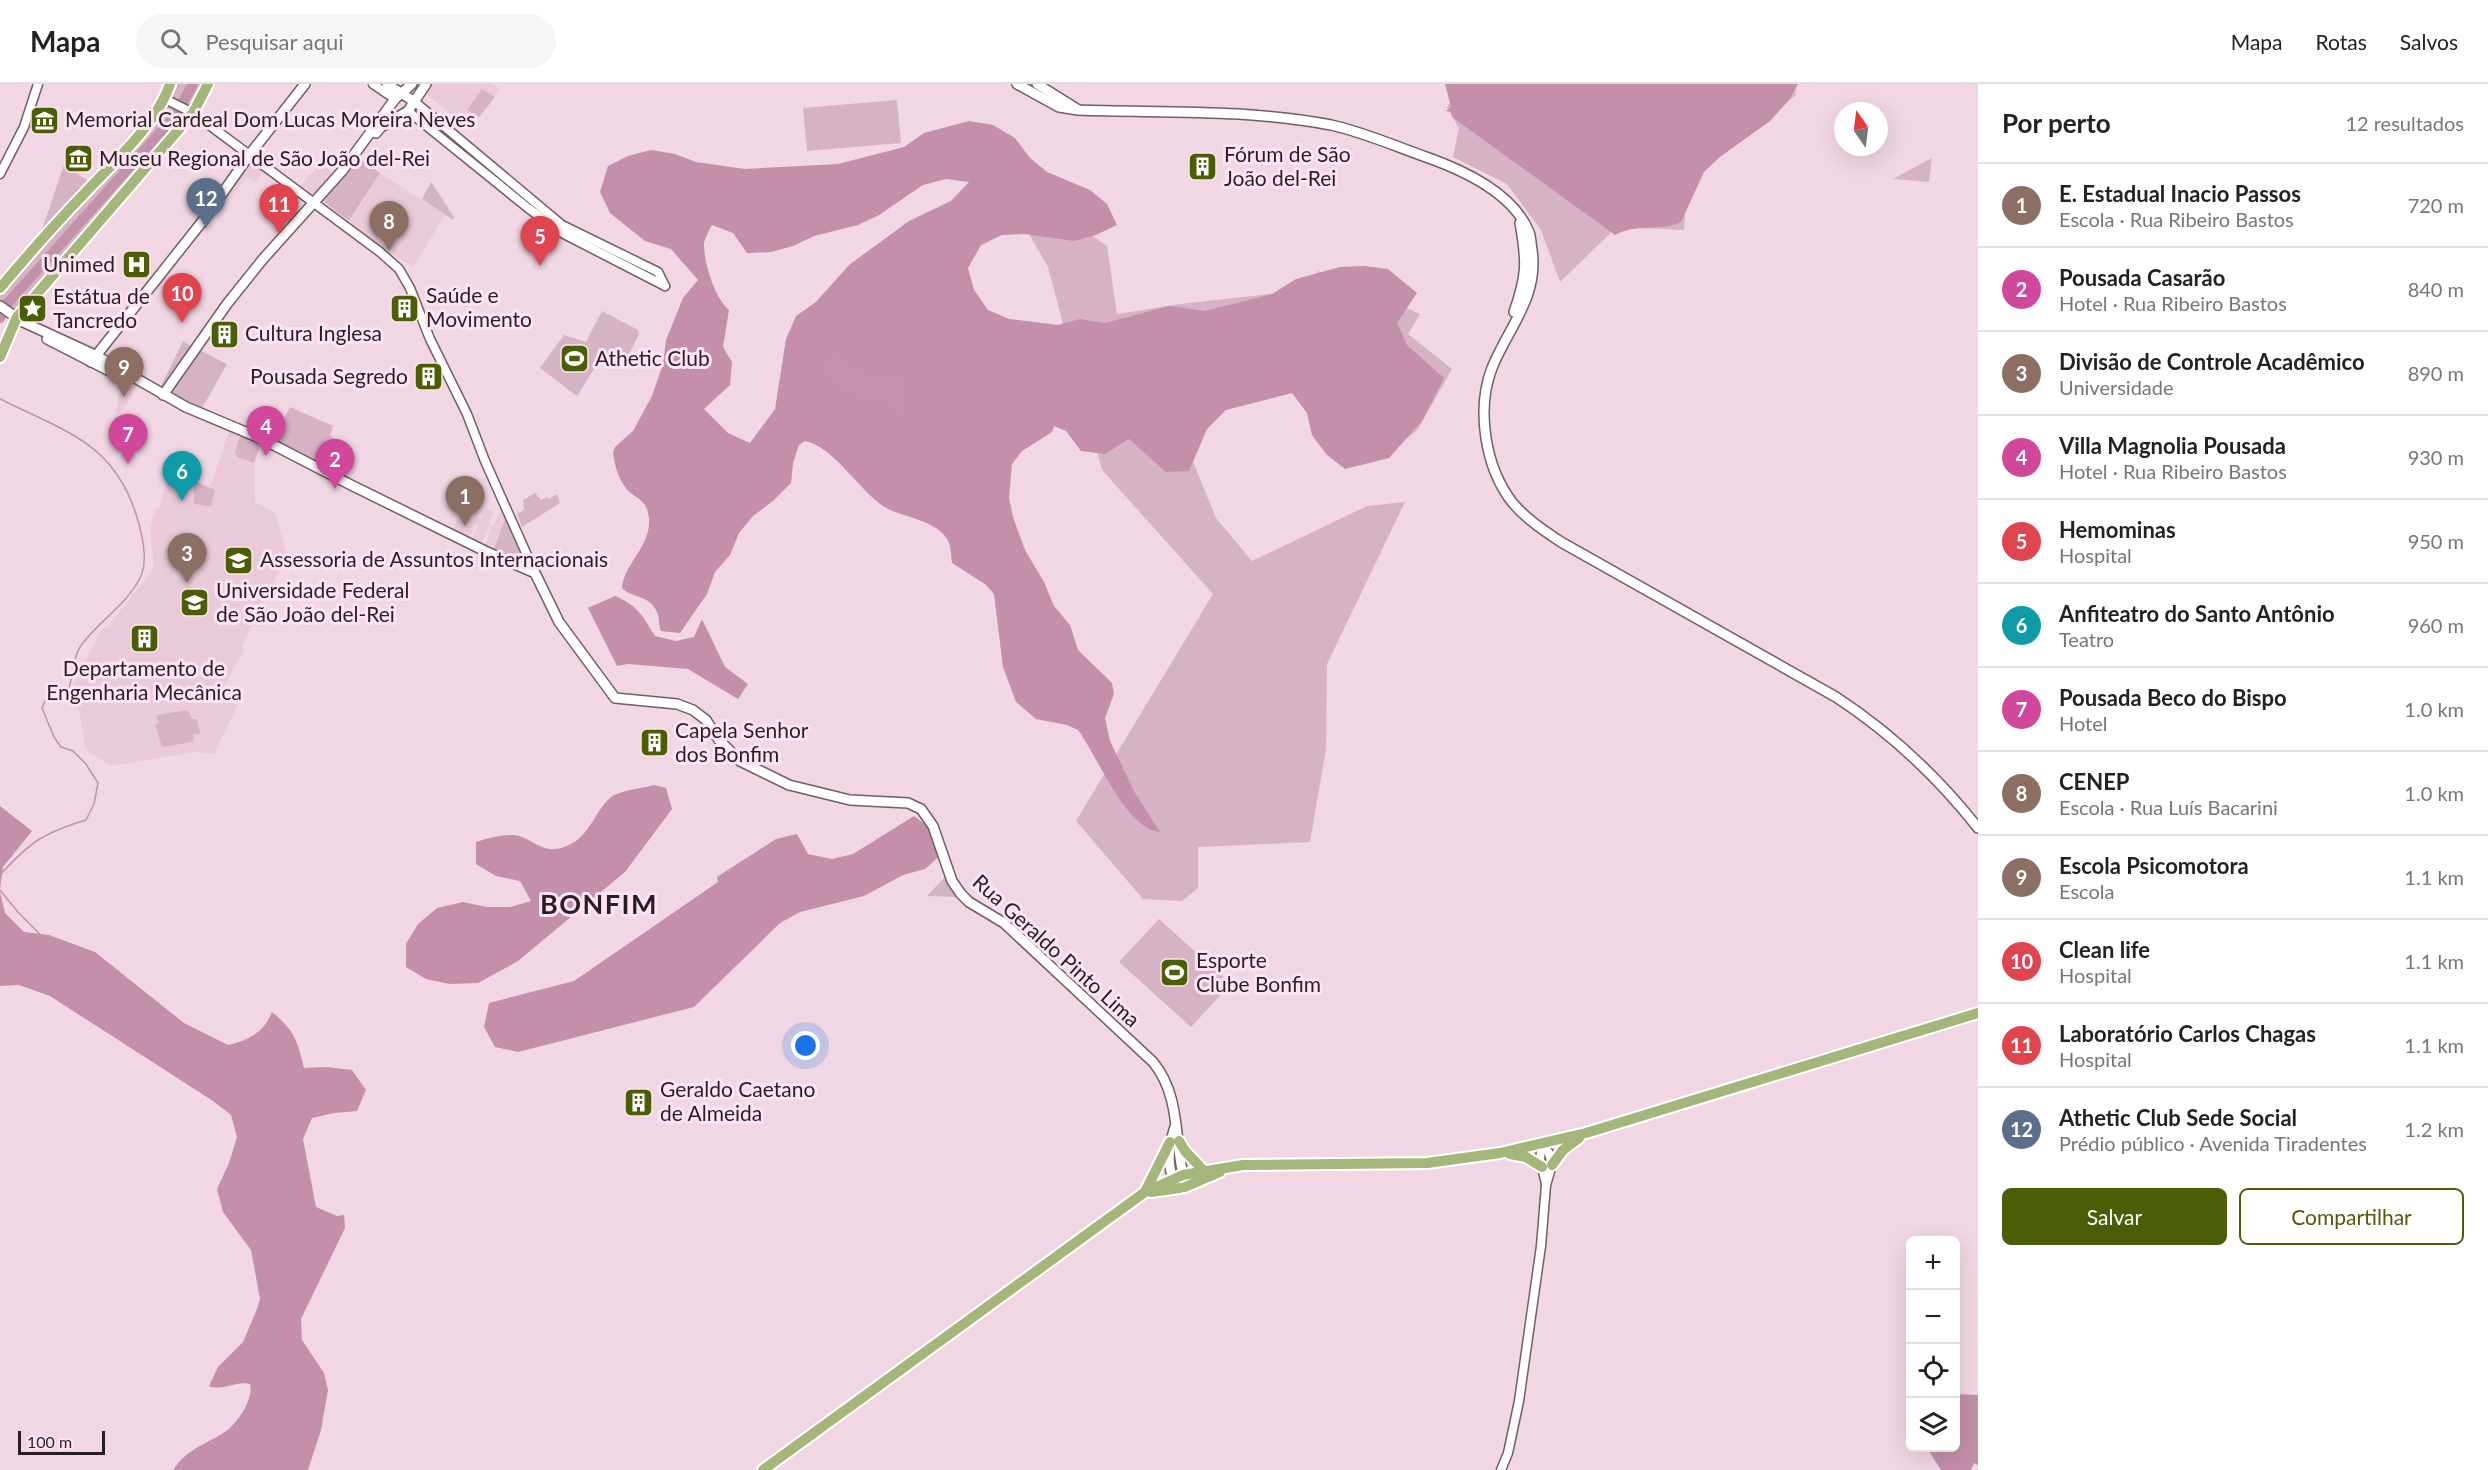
<!DOCTYPE html>
<html lang="pt">
<head>
<meta charset="utf-8">
<style>
  body { margin:0; font-family:Lato,sans-serif; background:#f6f6f6; color:#222 }
  .controls { position:absolute; right:18px; bottom:18px; display:grid; overflow:hidden; border-radius:9px; box-shadow:0 6px 24px #0002 }
  .controls button { width:54px; height:54px; display:grid; place-items:center; padding:0; border:0; border-bottom:2px solid #e0e0e0; background:#fff; color:#222; font:30px sans-serif }
  .compass { position:absolute; left:1834px; top:18px; width:54px; height:54px; border-radius:50%; background:#fff; box-shadow:0 6px 24px #0002; rotate:346deg }
  .scale { position:absolute; left:18px; bottom:15px; width:87px; box-sizing:border-box; padding-left:6px; border:3px solid #281f23; border-top:0; font-size:16px; line-height:21px; white-space:nowrap; color:#281f23; -webkit-text-stroke:4px #fee4f0; paint-order:stroke }
  .you { position:absolute; left:806px; top:962px; width:21px; height:21px; margin:-15px; border:4px solid #fff; border-radius:50%; background:#1a73e8; box-shadow:0 0 0 9px #1a73e833 }
  .badge { display:grid; place-items:center; width:39px; height:39px; border-radius:50%; background:#4a5e05; color:#fff; font-size:20px; font-weight:700 }
  .pin { position:absolute; translate:-50% -50px; filter:drop-shadow(0 2px 3px #0008) }
  .pin::after { content:''; position:absolute; top:32px; width:21px; height:18px; background:inherit; clip-path:polygon(0 0,100% 0,50% 100%) }
  .list { margin:0; padding:0; list-style:none }
  h2 { display:flex; justify-content:space-between; align-items:center; height:78px; margin:0; padding:0 24px; font-size:26px }
  h2 small { font-size:20px; font-weight:400; color:#767676 }
  .list li { display:grid; grid-template-columns:39px 1fr auto; gap:18px; align-items:center; box-sizing:border-box; height:84px; padding:0 24px; border-top:2px solid #e0e0e0 }
  .list b { display:block; font-size:22px; white-space:nowrap }
  .list p { margin:0; font-size:20px; white-space:nowrap; color:#767676 }
  .list em { font-size:20px; font-style:normal; color:#767676 }
  .actions { display:flex; gap:12px; padding:18px 24px }
  .actions a { flex:1; padding:14px 0; border:2px solid #4a5e05; border-radius:9px; text-align:center; font-size:21px; color:#4a5e05 }
  .actions .main { background:#4a5e05; color:#fff }
  .icon { flex:none; width:33px; height:33px; fill:none; stroke:currentColor; stroke-width:2; stroke-linecap:round; stroke-linejoin:round }
  .map { position:relative; flex:none; width:1978px; height:1386px; overflow:hidden }
  header { display:flex; align-items:center; gap:36px; box-sizing:border-box; height:84px; padding:0 30px; background:#fff; border-bottom:2px solid #e0e0e0 }
  header strong { font-size:28px }
  nav { display:flex; gap:33px; margin-inline-start:auto; font-size:21px }
  .search { width:420px; height:54px; background:#f6f6f6; display:flex; align-items:center; gap:15px; box-sizing:border-box; padding:0 21px; border-radius:33px; color:#767676; font-size:22px }
  main { display:flex }
  aside { flex:1; background:#fff }
  .map>svg:first-child { display:block }
  .built { fill:#eacad9 }
  .green { fill:#d5b3c4 }
  .forest { fill:#c38fa9; fill-rule:evenodd }
  .water { fill:#c491aa }
  .lines { fill:none; stroke-linecap:round; stroke-linejoin:round }
  .stream { stroke:#c491aa; stroke-width:1.5 }
  .river { stroke:#c491aa; stroke-width:10 }
  .tertiary-casing { stroke:#725d67; stroke-width:11 }
  .secondary-casing { stroke:#725d67; stroke-width:12 }
  .trunk-casing { stroke:#fff; stroke-width:14 }
  .tertiary { stroke:#fff; stroke-width:8 }
  .secondary { stroke:#fff; stroke-width:9 }
  .trunk { stroke:#a4b67a; stroke-width:10 }
  .labels { text-anchor:middle; stroke-width:6; stroke-linejoin:round; paint-order:stroke }
  .poi-label { font-size:21px; fill:#281f23; stroke:#fee4f0; text-anchor:start }
  .street-label { font-size:21px; fill:#281f23; stroke:#fee4f0 }
  .district-label { font-size:27px; font-weight:bold; letter-spacing:1.5px; fill:#281f23; stroke:#fee4f0 }
</style>
</head>
<body>
<header>
<strong>Mapa</strong>
<div class="search"><svg class="icon" aria-label="search" viewBox="0 0 24 24"><circle cx="10" cy="10" r="6"/><path d="M15 15l6 6"/></svg>Pesquisar aqui</div>
<nav><a>Mapa</a><a>Rotas</a><a>Salvos</a></nav>
</header>
<main>
<div class="map">
<svg width="1978" height="1386" viewBox="0 0 1978 1386">
  <rect width="100%" height="100%" fill="#f0d7e3"/>
  <g class="built">
    <polygon points="431,0 492,0 500,5 478,34 468,43 425,9"/>
    <polygon points="251,75 265,85 256,99 247,93 214,135 207,130"/>
    <polygon points="321,79 332,89 315,109 310,110 300,102"/>
    <polygon points="380,89 445,131 413,183 382,163 350,138"/>
    <polygon points="128,298 136,303 120,330 115,327 119,319 117,315"/>
    <polygon points="230,345 262,356 254,379 255,418 275,429 287,471 242,562 244,567 218,611 238,621 214,670 193,668 111,682 86,666 74,600 101,546 108,542 154,484 150,445 155,427 160,423 169,387 210,403"/>
    <polygon points="465,420 480,427 477,434 481,435 486,425 494,428 489,440 493,442 502,423 507,432 492,464 485,461 491,445 488,444 481,460 472,456 478,441 475,440 470,452 453,445 457,435 465,438 468,432 461,429"/>
  </g>
  <g class="green">
    <polygon points="178,0 205,0 193,23 172,13"/>
    <polygon points="1469,0 1795,0 1796,11 1717,73 1687,105 1684,146 1617,143 1560,198 1541,146 1507,100 1453,73 1459,44 1447,23 1453,14"/>
    <polygon points="482,5 495,13 479,33 467,26"/>
    <polygon points="897,16 901,59 807,67 803,24"/>
    <polygon points="166,22 187,31 16,229 0,220 0,209"/>
    <polygon points="358,73 380,89 349,137 323,117"/>
    <polygon points="1932,74 1929,98 1893,95"/>
    <polygon points="64,81 90,98 39,154"/>
    <polygon points="431,98 454,133 453,136 422,115"/>
    <polygon points="1033,111 1107,162 1117,230 1180,220 1305,206 1318,187 1420,230 1408,250 1452,285 1418,345 1393,367 1303,308 1223,318 1191,373 1216,434 1252,477 1367,422 1405,418 1327,580 1326,665 1310,758 1198,763 1198,804 1182,817 1143,815 1076,737 1213,510 1102,386 1048,183 1018,131"/>
    <polygon points="602,227 638,246 639,250 624,280 604,269 577,312 540,284 564,251 586,258"/>
    <polygon points="183,257 193,263 165,305 161,302"/>
    <polygon points="197,265 227,280 202,324 169,308"/>
    <polygon points="290,323 333,342 330,352 335,355 323,381 273,357"/>
    <polygon points="244,349 262,356 254,379 237,373 235,369 238,357"/>
    <polygon points="194,397 215,406 211,422 194,420"/>
    <polygon points="535,409 541,416 547,413 549,415 557,410 560,419 522,443 517,430 524,426 523,416"/>
    <polygon points="506,433 526,476 525,479 519,480 493,466"/>
    <polygon points="188,626 192,635 197,635 200,650 194,650 193,658 162,663 155,640 158,639 157,631"/>
    <polygon points="945,793 948,802 957,813 927,812"/>
    <polygon points="1159,835 1231,900 1191,943 1119,878"/>
  </g>
  <g class="forest">
    <path d="M1445 0H1798L1789 16 1770 37 1720 73 1704 88 1681 138C1661 148 1635 139 1615 151L1452 33 1451 28 1446 27 1451 23Z"/>
    <path d="M969 37 993 41 1015 54 1030 74 1047 88 1090 106 1107 120 1117 141 1096 151 1074 157 1025 150 1002 151 981 161 968 184 974 206 988 226 1009 235 1058 241 1080 235 1105 239 1169 222 1205 227 1272 210 1296 195 1340 183 1364 182 1388 185 1417 209 1397 239 1407 261 1444 294 1422 337 1389 374 1345 385 1327 371 1312 351 1307 329 1292 309 1226 326 1207 345 1189 387 1166 388 1129 355 1105 370 1081 367 1066 347 1054 342 1052 348 1022 367 1012 380 1009 414 1013 433 1025 466 1044 498 1054 522 1070 541 1078 566 1112 599 1114 610 1105 634 1110 657 1135 709 1160 748C1126 746 1097 671 1078 646L1067 641 1036 635 1016 618 1003 583 994 510 985 500 952 479C951 470 951 459 945 452 930 434 902 434 883 422 858 405 834 363 805 357L799 361 793 379 791 399 773 417 753 432 739 449 730 471 715 488 707 510 680 549 661 547C658 540 660 534 657 528 649 510 633 515 622 504 624 479 651 463 649 435 647 412 634 416 625 403 618 394 614 379 613 368L615 363 633 347 652 312 663 280 666 256 683 214 698 196 671 165 645 157 610 129 600 108 608 82 628 72 651 66 675 70 696 78 745 85 838 80 904 63 924 49ZM946 95 969 98 951 117 909 137 849 181 816 218 796 232 786 255 775 325 750 359 728 349 704 325 730 301 732 278 723 263 729 226C715 214 705 182 704 163 703 157 709 147 712 141L733 149 747 169 771 168 793 162 814 152 858 141 879 131 923 101Z"/>
    <path d="M615 512C638 522 642 531 655 552L676 557 694 553 702 535 725 583 748 600 738 615 688 585 628 580 617 582 588 524Z"/>
    <path d="M654 701 666 704 672 725 625 788 518 877 478 899 450 900 426 895 406 883V860L418 840 437 824 463 818 487 823H510L531 817 520 797 496 792 476 780V758C490 754 508 748 522 753 536 759 547 770 564 763 589 755 593 730 610 714 617 707 644 704 654 701Z"/>
    <polygon points="0,722 32,747 3,783 0,805"/>
    <polygon points="914,732 926,741 944,768 925,785 903,791 864,812 800,828 780,839 694,923 518,968 495,963 484,943 489,919 574,897 718,798 717,793 776,755 797,750 808,770 832,775 853,770"/>
    <path d="M0 808 5 829 24 848 49 851 95 868 184 939 228 961C248 956 264 949 272 928 295 947 297 956 304 984L327 983 352 986 366 1006 357 1027 334 1029 312 1034 303 1055 316 1123 337 1132 344 1131 345 1144 301 1235 302 1256 324 1289 328 1306 321 1346 308 1386H173C188 1363 209 1360 229 1345 239 1336 254 1314 250 1300 236 1296 222 1308 209 1302L218 1283 243 1258 257 1225 260 1215 251 1166 223 1128 217 1105 229 1079 237 1053 231 1031 213 1017 50 912 19 901 0 902Z"/>
    <polygon points="1956,1310 1978,1311 1978,1381 1974,1379 1971,1386 1941,1386 1927,1364 1956,1364"/>
  </g>
  <path class="water" d="M827 266 840 268 858 284 881 293 900 287 911 299 905 329 895 335 885 322C855 320 839 312 823 287Z"/>
  <g class="lines">
    <g class="stream">
      <path d="M0 315C68 349 117 359 139 440 143 456 148 479 140 494 126 522 97 538 80 563 73 574 73 594 68 607L50 606 42 624 54 653 61 663 73 667 86 680 98 699 94 720 86 736C43 749 30 758 0 791"/>
      <polyline points="0,806 17,827 71,882 112,909 140,937 243,1005"/>
    </g>
    <polyline class="river" points="0,234 7,220 175,32 193,0"/>
    <defs>
      <g id="tertiary">
        <polyline points="373,0 395,15"/>
        <polyline points="165,15 193,29 380,168 399,185 410,204 430,255 467,330 485,377 535,489"/>
        <polyline points="415,18 562,141 658,188 665,202"/>
        <polyline points="408,27 528,124 562,149 665,202"/>
        <polyline points="0,90 24,43 38,0"/>
        <polyline points="1542,1060 1540,1075 1546,1100"/>
        <polyline points="1501,1386 1508,1369 1519,1317 1541,1162 1546,1101 1552,1081 1549,1069 1542,1060"/>
      </g>
      <g id="secondary">
        <polyline points="387,0 415,18"/>
        <path d="M1017 0 1059 23 1078 26C1162 29 1249 25 1331 41 1363 48 1395 62 1426 73 1463 86 1513 109 1529 148 1531 153 1531 161 1532 166 1539 213 1508 244 1492 284 1476 325 1485 383 1512 418 1525 434 1543 446 1561 458L1836 613C1891 649 1937 692 1978 744"/>
        <polyline points="1037,0 1077,25"/>
        <polyline points="376,49 381,43 408,27 426,0"/>
        <path d="M0 222 21 237 95 271 186 323 262 355 351 401 485 467 535 489 559 538 615 614 677 620 693 626 706 636 719 656 740 677 789 701 850 716 908 719 921 725 933 742 952 797 961 810 969 818 1004 839 1153 978C1181 1012 1174 1056 1184 1096"/>
        <path d="M1514 228C1527 191 1527 178 1520 139"/>
        <polyline points="47,255 125,295"/>
        <polyline points="91,278 205,134 250,70 305,0"/>
        <polyline points="163,311 227,220 263,175 342,87 395,15 412,0"/>
        <path d="M1175 1043C1169 1061 1165 1084 1177 1101"/>
      </g>
      <g id="trunk">
        <path d="M0 204C27 172 54 141 83 111 112 80 157 40 170 0"/>
        <polyline points="0,273 17,233 193,29 208,0"/>
        <polyline points="1179,1057 1185,1067 1203,1086"/>
        <polyline points="1510,1070 1526,1073 1542,1083"/>
        <polyline points="1552,1081 1563,1066 1579,1054"/>
        <polyline points="1185,1103 1220,1088"/>
        <polyline points="1145,1108 1170,1058"/>
        <polyline points="1151,1108 1180,1104"/>
        <polyline points="763,1386 1145,1108 1183,1091 1243,1081 1427,1079 1500,1069 1586,1049 1978,929"/>
      </g>
    </defs>
    <use href="#tertiary" class="tertiary-casing"/>
    <use href="#secondary" class="secondary-casing"/>
    <use href="#trunk" class="trunk-casing"/>
    <use href="#tertiary" class="tertiary"/>
    <use href="#secondary" class="secondary"/>
    <use href="#trunk" class="trunk"/>
  </g>
  <defs>
    <symbol id="museum-square" viewBox="-11 -11 22 22"><rect x="-9" y="-9" width="18" height="18" rx="4" fill="#4a5e05" stroke="#fee4f0"/><path d="M0-6L6-3V-2H-6V-3ZM-5-1h2V3h-2ZM-1-1h2V3h-2ZM3-1h2V3H3ZM-6 4H6V6H-6Z" fill="#fff"/></symbol>
    <symbol id="building-square" viewBox="-11 -11 22 22"><rect x="-9" y="-9" width="18" height="18" rx="4" fill="#4a5e05" stroke="#fee4f0"/><path d="M-4-6H4V6H1V3H-1V6H-4ZM-2.5-4.3h1.7v1.8h-1.7ZM.8-4.3h1.7v1.8H.8ZM-2.5-1h1.7V.8h-1.7ZM.8-1h1.7V.8H.8Z" fill="#fff"/></symbol>
    <symbol id="hospital-square" viewBox="-11 -11 22 22"><rect x="-9" y="-9" width="18" height="18" rx="4" fill="#4a5e05" stroke="#fee4f0"/><path d="M-5-5h3v3.5h4V-5h3V5h-3V1.5h-4V5h-3Z" fill="#fff"/></symbol>
    <symbol id="sight-square" viewBox="-11 -11 22 22"><rect x="-9" y="-9" width="18" height="18" rx="4" fill="#4a5e05" stroke="#fee4f0"/><path d="M0-6L1.8-2.2L6-1.7L2.9 1.2L3.7 5.4L0 3.3L-3.7 5.4L-2.9 1.2L-6-1.7L-1.8-2.2Z" fill="#fff"/></symbol>
    <symbol id="stadium-square" viewBox="-11 -11 22 22"><rect x="-9" y="-9" width="18" height="18" rx="4" fill="#4a5e05" stroke="#fee4f0"/><path d="M0-5a6.5 5 0 1 0 0 10a6.5 5 0 1 0 0-10ZM-3.5-1.8h7v3.6h-7Z" fill="#fff"/></symbol>
    <symbol id="university-square" viewBox="-11 -11 22 22"><rect x="-9" y="-9" width="18" height="18" rx="4" fill="#4a5e05" stroke="#fee4f0"/><path d="M0-5L7-2L0 1L-7-2ZM-4 1L0 2.5L4 1V4Q0 6-4 4Z" fill="#fff"/></symbol>
  </defs>
  <g fill-rule="evenodd">
    <use href="#museum-square" x="28" y="20" width="33" height="33"/>
    <use href="#museum-square" x="62" y="58" width="33" height="33"/>
    <use href="#building-square" x="1186" y="66" width="33" height="33"/>
    <use href="#hospital-square" x="120" y="164" width="33" height="33"/>
    <use href="#building-square" x="388" y="208" width="33" height="33"/>
    <use href="#sight-square" x="16" y="208" width="33" height="33"/>
    <use href="#building-square" x="208" y="234" width="33" height="33"/>
    <use href="#stadium-square" x="558" y="258" width="33" height="33"/>
    <use href="#building-square" x="412" y="276" width="33" height="33"/>
    <use href="#university-square" x="222" y="460" width="33" height="33"/>
    <use href="#university-square" x="178" y="502" width="33" height="33"/>
    <use href="#building-square" x="128" y="538" width="33" height="33"/>
    <use href="#building-square" x="638" y="642" width="33" height="33"/>
    <use href="#stadium-square" x="1158" y="872" width="33" height="33"/>
    <use href="#building-square" x="622" y="1002" width="33" height="33"/>
  </g>
  <g class="labels">
    <g class="poi-label">
      <text x="65" y="43">Memorial Cardeal Dom Lucas Moreira Neves</text>
      <text x="1224" y="78">Fórum de São<tspan x="1224" dy="24">João del-Rei</tspan></text>
      <text x="99" y="82">Museu Regional de São João del-Rei</text>
      <text x="115" y="188" text-anchor="end">Unimed</text>
      <text x="426" y="219">Saúde e<tspan x="426" dy="24">Movimento</tspan></text>
      <text x="53" y="220">Estátua de<tspan x="53" dy="24">Tancredo</tspan></text>
      <text x="245" y="257">Cultura Inglesa</text>
      <text x="595" y="282">Athetic Club</text>
      <text x="408" y="300" text-anchor="end">Pousada Segredo</text>
      <text x="260" y="483">Assessoria de Assuntos Internacionais</text>
      <text x="216" y="514">Universidade Federal<tspan x="216" dy="24">de São João del-Rei</tspan></text>
      <text x="144" y="592" text-anchor="middle">Departamento de<tspan x="144" dy="24">Engenharia Mecânica</tspan></text>
      <text x="675" y="654">Capela Senhor<tspan x="675" dy="24">dos Bonfim</tspan></text>
      <text x="1196" y="884">Esporte<tspan x="1196" dy="24">Clube Bonfim</tspan></text>
      <text x="660" y="1013">Geraldo Caetano<tspan x="660" dy="24">de Almeida</tspan></text>
    </g>
    <g class="street-label">
      <text transform="translate(1056 867) rotate(42)" y="7">Rua Geraldo Pinto Lima</text>
    </g>
    <g class="district-label">
      <text x="599" y="830">BONFIM</text>
    </g>
  </g>
</svg>
<div class="controls">
<button>+</button>
<button>−</button>
<button><svg class="icon" aria-label="locate" viewBox="0 0 24 24"><circle cx="12" cy="12" r="6"/><path d="M12 2v4M12 18v4M2 12h4M18 12h4"/></svg></button>
<button><svg class="icon" aria-label="layers" viewBox="0 0 24 24"><path d="M12 4l9 5-9 5-9-5zM3 14l9 5 9-5"/></svg></button>
</div>
<svg class="compass" viewBox="-18 -18 36 36"><path d="M0-13l5 13h-10z" fill="#e53935"/><path d="M0 13l5-13h-10z" fill="#767676"/></svg>
<div class="scale">100 m</div>
<div class="you"></div>
<div class="pin badge" style="left:465px;top:442px;background:#8d6e63">1</div>
<div class="pin badge" style="left:335px;top:405px;background:#d1479c">2</div>
<div class="pin badge" style="left:187px;top:499px;background:#8d6e63">3</div>
<div class="pin badge" style="left:266px;top:372px;background:#d1479c">4</div>
<div class="pin badge" style="left:540px;top:182px;background:#e0444e">5</div>
<div class="pin badge" style="left:182px;top:417px;background:#0f9aa8">6</div>
<div class="pin badge" style="left:128px;top:380px;background:#d1479c">7</div>
<div class="pin badge" style="left:389px;top:167px;background:#8d6e63">8</div>
<div class="pin badge" style="left:124px;top:313px;background:#8d6e63">9</div>
<div class="pin badge" style="left:182px;top:239px;background:#e0444e">10</div>
<div class="pin badge" style="left:279px;top:150px;background:#e0444e">11</div>
<div class="pin badge" style="left:206px;top:144px;background:#5c6f8a">12</div>
</div>
<aside>
<h2>Por perto<small>12 resultados</small></h2>
<ul class="list">
<li><span class="badge" style="background:#8d6e63">1</span><div><b>E. Estadual Inacio Passos</b><p>Escola · Rua Ribeiro Bastos</p></div><em>720 m</em></li>
<li><span class="badge" style="background:#d1479c">2</span><div><b>Pousada Casarão</b><p>Hotel · Rua Ribeiro Bastos</p></div><em>840 m</em></li>
<li><span class="badge" style="background:#8d6e63">3</span><div><b>Divisão de Controle Acadêmico</b><p>Universidade</p></div><em>890 m</em></li>
<li><span class="badge" style="background:#d1479c">4</span><div><b>Villa Magnolia Pousada</b><p>Hotel · Rua Ribeiro Bastos</p></div><em>930 m</em></li>
<li><span class="badge" style="background:#e0444e">5</span><div><b>Hemominas</b><p>Hospital</p></div><em>950 m</em></li>
<li><span class="badge" style="background:#0f9aa8">6</span><div><b>Anfiteatro do Santo Antônio</b><p>Teatro</p></div><em>960 m</em></li>
<li><span class="badge" style="background:#d1479c">7</span><div><b>Pousada Beco do Bispo</b><p>Hotel</p></div><em>1.0 km</em></li>
<li><span class="badge" style="background:#8d6e63">8</span><div><b>CENEP</b><p>Escola · Rua Luís Bacarini</p></div><em>1.0 km</em></li>
<li><span class="badge" style="background:#8d6e63">9</span><div><b>Escola Psicomotora</b><p>Escola</p></div><em>1.1 km</em></li>
<li><span class="badge" style="background:#e0444e">10</span><div><b>Clean life</b><p>Hospital</p></div><em>1.1 km</em></li>
<li><span class="badge" style="background:#e0444e">11</span><div><b>Laboratório Carlos Chagas</b><p>Hospital</p></div><em>1.1 km</em></li>
<li><span class="badge" style="background:#5c6f8a">12</span><div><b>Athetic Club Sede Social</b><p>Prédio público · Avenida Tiradentes</p></div><em>1.2 km</em></li>
</ul>
<div class="actions"><a class="main">Salvar</a><a>Compartilhar</a></div>
</aside>
</main>
</body>
</html>
